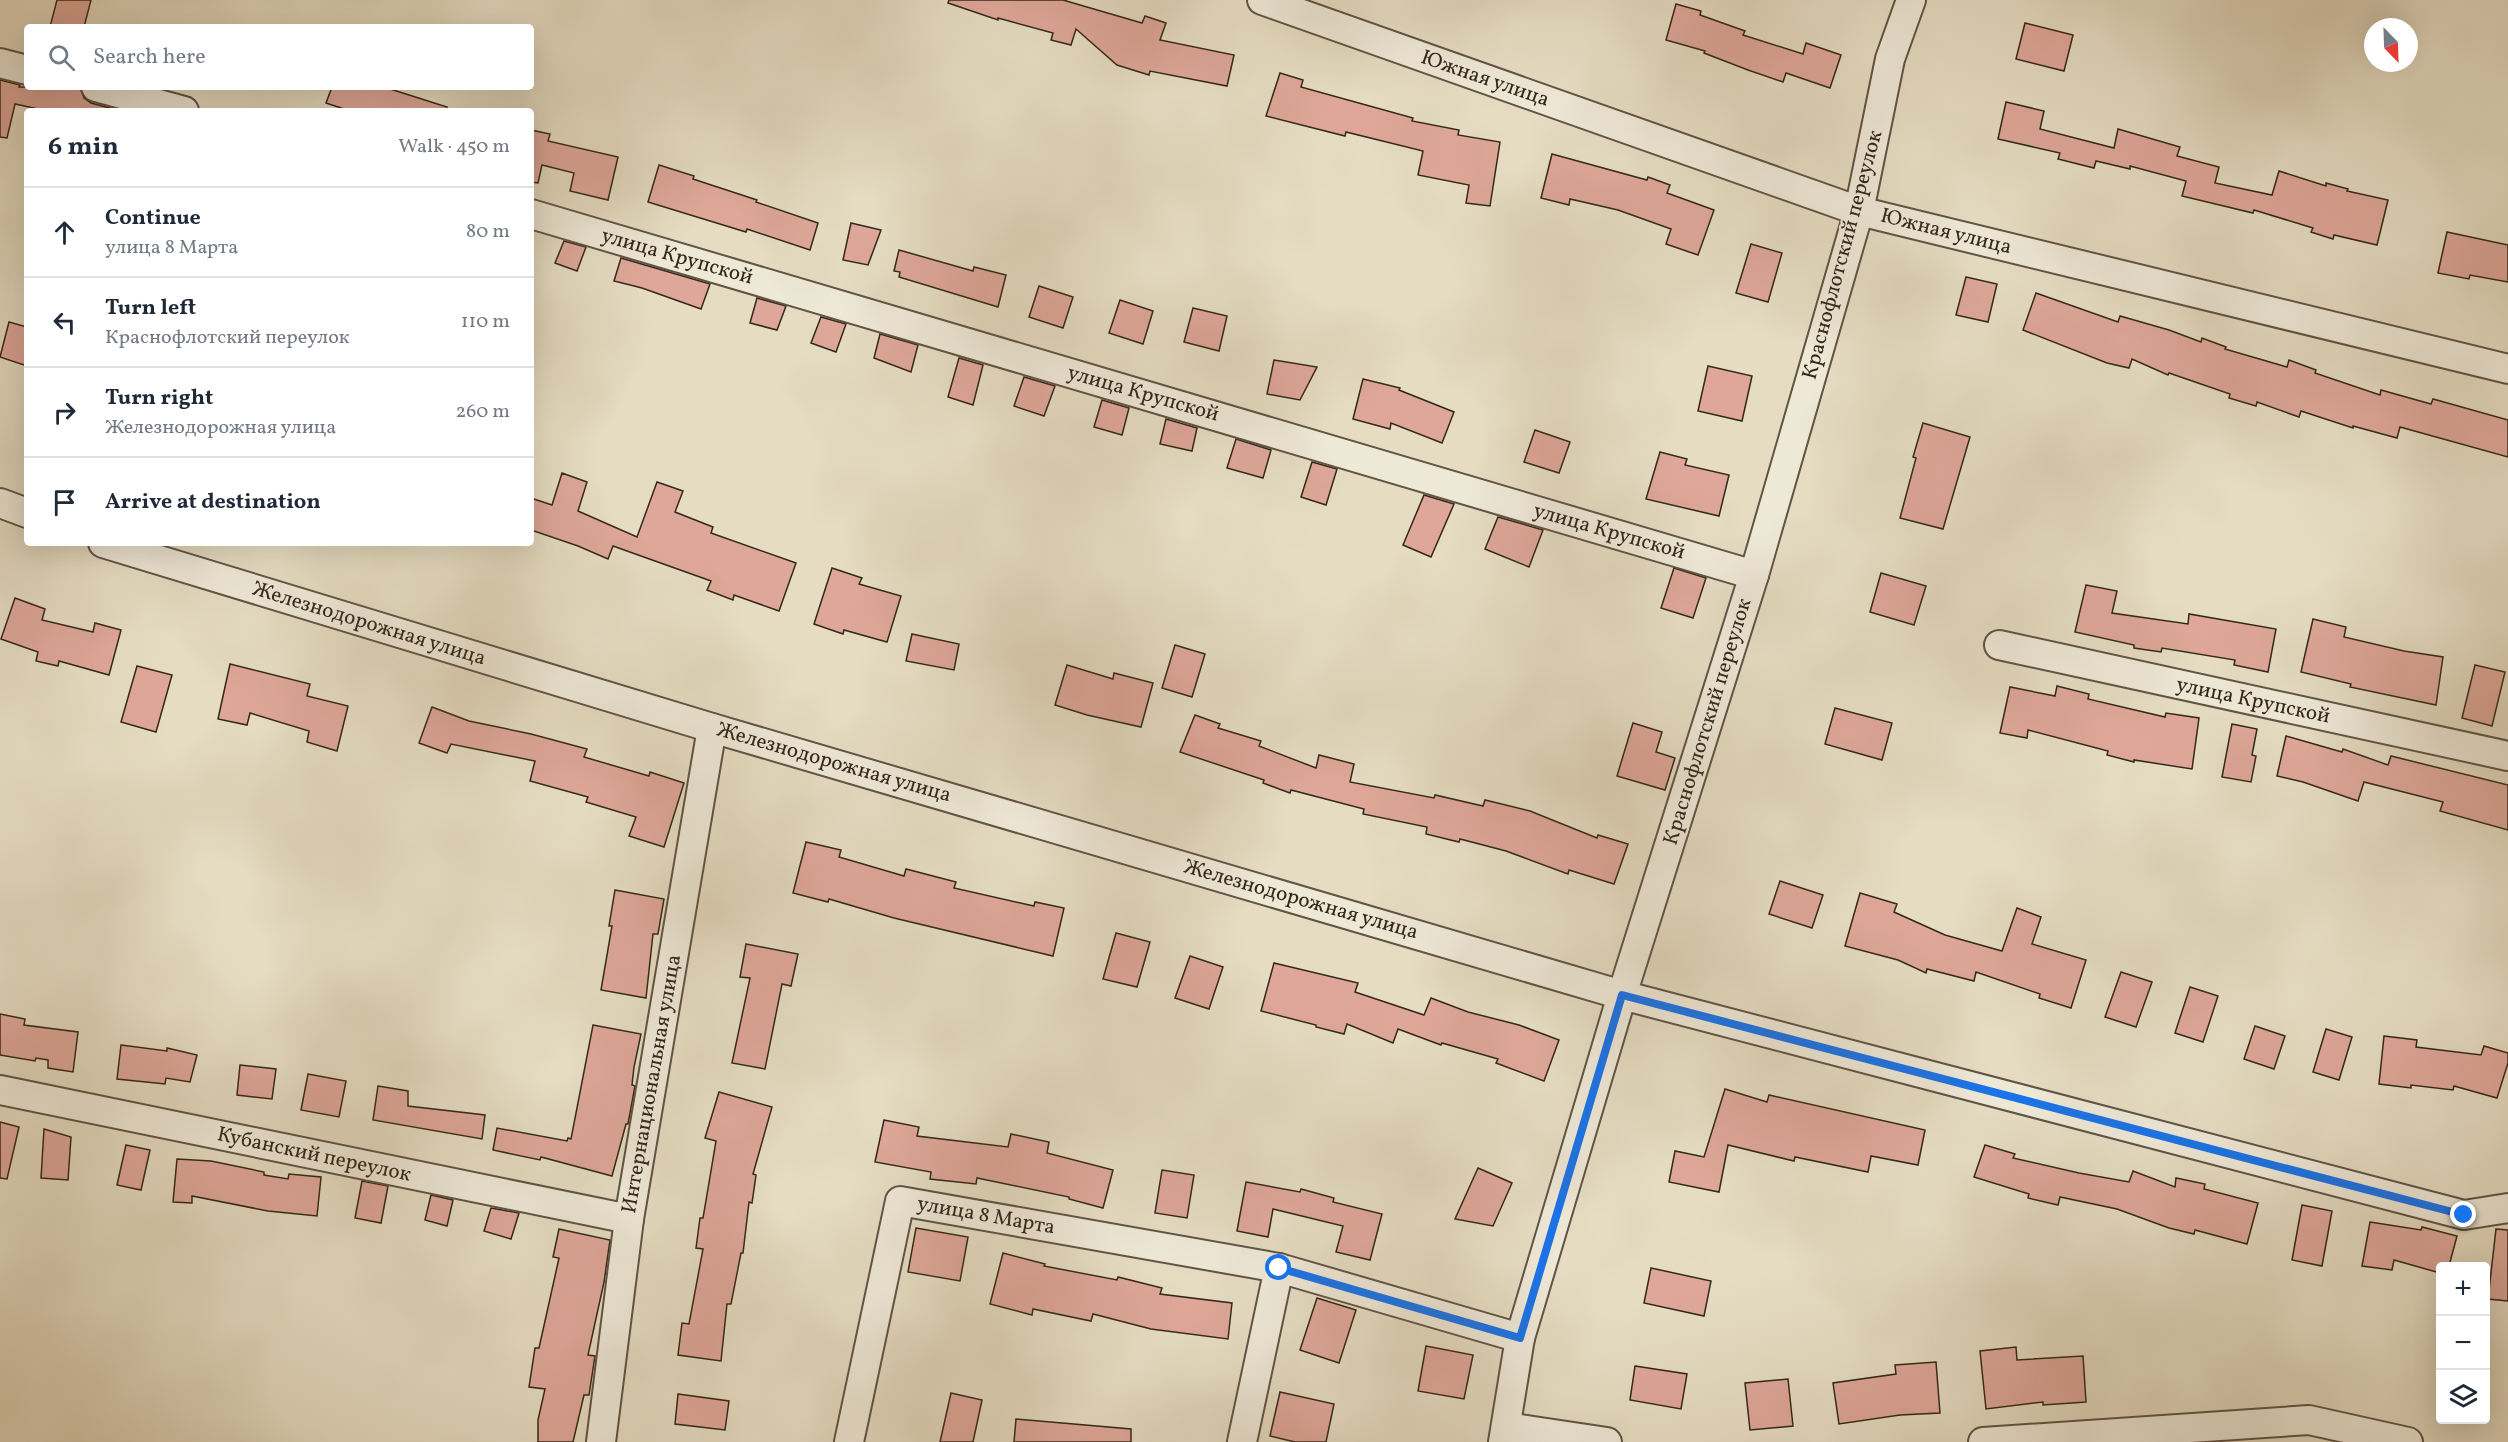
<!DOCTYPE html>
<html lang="en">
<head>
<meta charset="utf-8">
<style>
  :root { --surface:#fff; --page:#f2f2f3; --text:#1f2937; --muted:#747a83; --line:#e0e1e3 }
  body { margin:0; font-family:Vollkorn,serif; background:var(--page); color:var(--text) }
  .controls { position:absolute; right:18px; bottom:18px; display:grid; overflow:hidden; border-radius:6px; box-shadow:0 6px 24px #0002 }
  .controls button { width:54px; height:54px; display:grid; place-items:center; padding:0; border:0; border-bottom:2px solid var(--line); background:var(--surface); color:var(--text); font:30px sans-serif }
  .compass { position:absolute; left:2364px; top:18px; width:54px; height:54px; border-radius:50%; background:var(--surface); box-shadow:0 6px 24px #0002; rotate:157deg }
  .stop { position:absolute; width:18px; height:18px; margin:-14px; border:4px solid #1a73e8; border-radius:50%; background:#fff }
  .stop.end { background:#1a73e8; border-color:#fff; box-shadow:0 2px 6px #0008 }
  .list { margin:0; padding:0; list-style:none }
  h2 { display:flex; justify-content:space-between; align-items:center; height:78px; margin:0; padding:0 24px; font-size:26px }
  h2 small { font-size:20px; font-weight:400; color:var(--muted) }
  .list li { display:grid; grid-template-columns:39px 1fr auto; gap:18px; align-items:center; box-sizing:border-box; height:90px; padding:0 24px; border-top:2px solid var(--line) }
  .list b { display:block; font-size:22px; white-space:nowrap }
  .list p { margin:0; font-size:20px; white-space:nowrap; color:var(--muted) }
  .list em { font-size:20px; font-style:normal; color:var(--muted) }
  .icon { flex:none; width:33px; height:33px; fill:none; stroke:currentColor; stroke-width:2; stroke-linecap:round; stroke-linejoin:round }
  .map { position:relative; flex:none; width:2508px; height:1442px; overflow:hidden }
  .search { position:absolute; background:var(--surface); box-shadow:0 6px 24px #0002; left:24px; top:24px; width:510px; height:66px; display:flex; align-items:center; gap:15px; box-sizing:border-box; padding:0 21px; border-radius:6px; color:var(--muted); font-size:22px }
  .panel { position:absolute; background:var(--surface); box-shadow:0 6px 24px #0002; left:24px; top:108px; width:510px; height:438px; border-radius:6px }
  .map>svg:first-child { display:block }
  .building { fill:#dea799; stroke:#34271b; stroke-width:1.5 }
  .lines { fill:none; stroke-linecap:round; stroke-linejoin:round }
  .minor-casing { stroke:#605445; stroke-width:32 }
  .minor { stroke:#eee8d7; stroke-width:28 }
  .route { stroke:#1a73e8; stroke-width:8 }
  .labels { text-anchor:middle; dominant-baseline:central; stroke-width:4.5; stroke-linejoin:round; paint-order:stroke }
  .street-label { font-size:21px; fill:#34271b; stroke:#eee8d7 }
</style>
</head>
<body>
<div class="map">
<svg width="2508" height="1442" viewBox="0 0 2508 1442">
  <rect width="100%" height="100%" fill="#e5dcc2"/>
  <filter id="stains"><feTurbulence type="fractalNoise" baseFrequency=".00333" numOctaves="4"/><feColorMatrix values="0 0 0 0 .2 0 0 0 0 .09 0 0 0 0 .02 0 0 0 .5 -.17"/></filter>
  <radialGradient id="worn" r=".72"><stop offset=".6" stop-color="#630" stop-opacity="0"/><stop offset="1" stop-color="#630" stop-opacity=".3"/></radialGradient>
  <g class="building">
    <path d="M57,0H91L84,27H50Z"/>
    <path d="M949,0H1063L1142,23L1145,16L1166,23L1160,40L1234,55L1227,86L1150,71L1149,75L1117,65L1076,29L1071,45L1051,40L1053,33L998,18V20L954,5L948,3Z"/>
    <path d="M1676,4L1701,11L1700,15L1745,31L1743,35L1803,54L1806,43L1841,55L1830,88L1786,73L1783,82L1748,70L1704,53L1705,51L1666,40Z"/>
    <path d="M2025,23L2073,35L2064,71L2016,59Z"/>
    <path d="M1280,73L1303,80L1301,87L1413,118L1412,121L1459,130L1458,135L1500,142L1490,206L1466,203L1469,185L1418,175L1423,151L1346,132L1345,136L1266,116Z"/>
    <path d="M0,80L20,85L19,87H80L84,98L91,103L121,111H47L15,104L7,138L0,137Z"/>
    <path d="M332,87H384L447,107V111H350L326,103Z"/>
    <path d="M2006,102L2044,111L2040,129L2114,148L2118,129L2180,147L2177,156L2219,167L2215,183L2272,195L2279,171L2326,186V183L2348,189L2347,191L2388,200L2377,245L2334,235L2333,239L2311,232L2313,228L2254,210L2253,213L2182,196L2186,181L2130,166V169L2096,161L2094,168L2058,159L2060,153L1998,139Z"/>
    <path d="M531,130L550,134L548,141L618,157L608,200L570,191L574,173L542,165L538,183L531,182Z"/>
    <path d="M1552,154L1647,180L1648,177L1670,185L1667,193L1714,210L1698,255L1666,244L1671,229L1618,210L1570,199L1569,205L1541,198Z"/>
    <path d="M659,165L694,176L693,179L757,200L756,202L818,223L810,250L747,229L746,232L648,202Z"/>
    <path d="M851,223L881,230L868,265L843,260Z"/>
    <path d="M2447,232L2508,245V282L2470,275L2469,279L2438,273Z"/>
    <path d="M564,241L586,247L577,271L555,263Z"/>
    <path d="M1751,244L1782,253L1768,302L1736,293Z"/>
    <path d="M899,250L973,271L974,267L1006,275L998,307L899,277L900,272L894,271Z"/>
    <path d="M621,258L710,284L701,309L642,288L614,281Z"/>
    <path d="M1966,277L1997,284L1988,322L1956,315Z"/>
    <path d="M1039,286L1073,297L1063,328L1029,317Z"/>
    <path d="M2036,293L2118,322L2120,316L2169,330L2201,342L2202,338L2226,347L2225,349L2287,367L2289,360L2316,370L2315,373L2380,395L2381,390L2431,404L2433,399L2508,420V457L2400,427L2397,438L2353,426V428L2301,411L2299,417L2257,402L2256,406L2229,398L2230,394L2169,373L2168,375L2132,359L2129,368L2107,363L2023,330Z"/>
    <path d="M757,298L786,306L777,330L750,323Z"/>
    <path d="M1120,300L1153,311L1143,344L1109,333Z"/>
    <path d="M1193,308L1227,316L1219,351L1184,342Z"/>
    <path d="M821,317L846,324L836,352L811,343Z"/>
    <path d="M9,322L27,327V366L0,357Z"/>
    <path d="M880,334L918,345L911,372L874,358Z"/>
    <path d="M959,358L983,365L973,405L948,397Z"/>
    <path d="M1274,360L1317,367L1300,400L1267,394Z"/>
    <path d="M1708,366L1752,376L1742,421L1698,411Z"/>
    <path d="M1024,377L1055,386L1044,416L1014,406Z"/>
    <path d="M1363,379L1400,388L1399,390L1454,412L1442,443L1391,423L1390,429L1353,419Z"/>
    <path d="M1102,400L1129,408L1122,435L1094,427Z"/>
    <path d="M1166,419L1197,428L1192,451L1160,444Z"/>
    <path d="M1923,423L1970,437L1943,529L1900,518L1916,458L1913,457Z"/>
    <path d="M1535,430L1570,442L1559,473L1524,462Z"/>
    <path d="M1236,439L1271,450L1263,478L1227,468Z"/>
    <path d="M1660,452L1687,459L1685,465L1729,475L1719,516L1646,499Z"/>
    <path d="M1312,462L1337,469L1326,505L1301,497Z"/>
    <path d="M562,473L587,482L578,511L637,537L657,482L683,491L675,512L713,527L711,533L796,563L779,611L734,595L733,600L707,590L711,581L613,546L608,559L578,546L531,530V498L552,505Z"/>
    <path d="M1424,495L1454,504L1431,557L1403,545Z"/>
    <path d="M1498,517L1543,530L1529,567L1485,549Z"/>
    <path d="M832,568L862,578L859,584L901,596L887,642L844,630L843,634L814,624Z"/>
    <path d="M1674,568L1706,578L1693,618L1661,608Z"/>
    <path d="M1881,573L1926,586L1914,625L1870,612Z"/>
    <path d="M2086,585L2117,591L2112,613L2188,624L2189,614L2276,629L2268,672L2234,665L2235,660L2162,648L2161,652L2134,648V645L2075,632Z"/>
    <path d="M15,598L45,609L42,620L93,632L95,623L121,630L109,675L59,661L58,666L36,661L38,652L1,639Z"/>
    <path d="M2313,619L2346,627L2344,637L2404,651L2443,657L2436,705L2350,687L2351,684L2301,672Z"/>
    <path d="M912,634L959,644L954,670L906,661Z"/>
    <path d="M1175,645L1205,654L1192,697L1162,688Z"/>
    <path d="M230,664L310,684L307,696L348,706L337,751L307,742L309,731L250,713L247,725L218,719Z"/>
    <path d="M1067,665L1113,679L1114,673L1153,683L1141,727L1087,715L1055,705Z"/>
    <path d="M2475,665L2505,672L2492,726L2462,718Z"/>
    <path d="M137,666L172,675L156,732L121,722Z"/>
    <path d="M2057,686L2089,694L2088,699L2165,717L2166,713L2199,718L2192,769L2134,760V762L2107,755L2108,751L2028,730L2027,738L2000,733L2010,687L2055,696Z"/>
    <path d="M432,707L469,721L531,734L587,749L584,757L649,776L650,772L684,783L664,847L629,836L636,817L586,802L588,797L530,781L535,761L451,744L447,753L419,743Z"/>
    <path d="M1835,708L1892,723L1882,760L1825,744Z"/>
    <path d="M1195,715L1220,724L1218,728L1261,741L1259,746L1316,768L1319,755L1354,764L1350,782L1434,798L1435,795L1483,806L1485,800L1530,811L1597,838L1598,835L1628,844L1614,884L1569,870L1568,874L1506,851L1460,839L1459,842L1426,834L1427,827L1363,814L1364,809L1291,790L1290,793L1263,783L1264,780L1180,752Z"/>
    <path d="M1633,723L1662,732L1656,752L1675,758L1665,790L1617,776Z"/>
    <path d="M2232,724L2257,729L2252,755L2256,756L2251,782L2222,777Z"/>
    <path d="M2286,736L2342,752L2343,749L2388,765L2391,756L2508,785V830L2440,811L2443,802L2364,782L2358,801L2303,782L2277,776Z"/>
    <path d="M806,842L841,850L839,857L904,876L906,869L956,882L954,888L1034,906L1035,902L1064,908L1053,956L894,918L829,899L828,902L793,893Z"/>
    <path d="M1780,881L1823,895L1812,928L1769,914Z"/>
    <path d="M615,890L664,899L658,934H653L646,998L601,990L612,926H609Z"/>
    <path d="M1860,893L1897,904L1894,912L1945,935L2002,951L2017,908L2041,917L2032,944L2086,960L2071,1008L2039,998L2040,994L1976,972L1974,981L1927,969L1926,973L1898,960L1845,946Z"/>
    <path d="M1116,933L1150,942L1137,987L1103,979Z"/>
    <path d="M746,944L798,954L791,986L782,984L765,1069L732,1063L750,978L740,977Z"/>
    <path d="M1190,956L1223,967L1209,1009L1175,998Z"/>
    <path d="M1274,963L1358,983L1355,992L1424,1015L1431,998L1468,1012L1519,1025L1559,1040L1544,1081L1496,1063L1498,1059L1442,1043L1441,1045L1398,1029L1393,1043L1347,1024L1344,1034L1316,1027V1025L1261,1011Z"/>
    <path d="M2121,972L2152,982L2136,1027L2105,1017Z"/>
    <path d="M2190,987L2218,996L2203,1042L2175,1033Z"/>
    <path d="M0,1014L25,1019L24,1025L78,1032L73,1072L48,1068V1060L36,1058L35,1061L0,1055Z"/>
    <path d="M593,1025L641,1034L634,1067L632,1085L635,1086L628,1124H626L612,1176L541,1157L540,1160L493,1150L497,1128L567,1141L568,1138L571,1139Z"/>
    <path d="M2255,1026L2285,1036L2274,1069L2244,1059Z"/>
    <path d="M2326,1029L2352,1037L2339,1080L2313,1072Z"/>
    <path d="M2384,1036L2417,1040L2416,1047L2481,1055L2484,1046L2508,1053V1063L2497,1098L2454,1086L2453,1090L2411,1085V1088L2379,1084Z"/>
    <path d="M121,1045L167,1051V1048L197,1055L190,1082L166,1078L165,1084L117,1079Z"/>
    <path d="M240,1065L276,1069L272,1099L237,1095Z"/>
    <path d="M308,1074L346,1081L339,1117L301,1110Z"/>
    <path d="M378,1086L408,1091V1106L485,1115L482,1139L373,1120Z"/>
    <path d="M1725,1089L1767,1102L1769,1095L1925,1130L1918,1165L1871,1156L1868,1172L1795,1157L1794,1161L1728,1145L1719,1192L1669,1182L1675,1151L1704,1157Z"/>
    <path d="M719,1092L772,1107L753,1174L756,1175L752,1203L749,1202L743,1253H741L731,1304H727L721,1361L678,1355L682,1323L689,1324L703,1249L696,1248L700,1218H703L716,1141L705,1138Z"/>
    <path d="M884,1120L919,1127L917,1136L1008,1147L1011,1134L1049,1142L1047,1153L1113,1170L1103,1208L1069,1199V1197L977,1178L976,1184L930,1179L931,1172L875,1162Z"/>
    <path d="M0,1122L19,1127L7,1179L0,1178Z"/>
    <path d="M44,1129L71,1137L68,1180L41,1178Z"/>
    <path d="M126,1145L150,1150L141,1190L117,1185Z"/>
    <path d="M1985,1145L2015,1154L2013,1158L2079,1173L2129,1182L2133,1171L2175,1187L2176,1178L2205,1184L2204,1189L2258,1203L2247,1244L2195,1230L2194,1234L2169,1228L2117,1209L2060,1197L2058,1205L2028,1198L2029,1194L1974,1177Z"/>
    <path d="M177,1159L211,1161L264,1172V1175L288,1179L289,1174L321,1177L317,1216L268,1211L192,1196V1203L173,1202Z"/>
    <path d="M1478,1168L1512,1183L1493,1226L1455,1219Z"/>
    <path d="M1162,1170L1194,1175L1187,1218L1155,1213Z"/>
    <path d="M362,1181L388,1186L381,1223L355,1218Z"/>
    <path d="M1246,1182L1300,1192L1301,1189L1334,1198L1333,1202L1382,1214L1370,1260L1336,1252L1343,1226L1273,1209L1268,1237L1237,1231Z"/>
    <path d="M431,1195L453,1200L447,1226L425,1220Z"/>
    <path d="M2302,1205L2332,1211L2322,1266L2292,1260Z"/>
    <path d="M491,1208L519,1213L511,1239L484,1231Z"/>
    <path d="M2370,1222L2421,1230L2422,1227L2457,1236L2449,1266H2440V1273L2394,1260L2392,1270L2362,1266Z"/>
    <path d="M916,1228L968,1237L960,1281L908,1272Z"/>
    <path d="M559,1229L610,1240L604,1282L588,1355L595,1356L589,1395H584L573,1442H538V1420L545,1389L529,1387L535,1348H539L559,1258L553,1257Z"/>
    <path d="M2496,1229L2508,1230V1301L2488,1299Z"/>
    <path d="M1003,1253L1045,1264L1044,1266L1117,1280L1118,1277L1162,1288L1160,1294L1232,1303L1228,1339L1151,1329L1093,1314L1091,1321L1033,1309L1032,1315L990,1304Z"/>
    <path d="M1651,1268L1711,1281L1704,1316L1644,1303Z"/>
    <path d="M1317,1298L1356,1310L1339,1363L1300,1350Z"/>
    <path d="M1426,1346L1473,1355L1464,1399L1418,1391Z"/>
    <path d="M2016,1347L2017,1360L2083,1356L2086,1402L2043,1405V1402L1986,1409L1980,1351Z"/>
    <path d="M1936,1362L1940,1413L1900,1415L1839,1424L1833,1383L1896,1374L1895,1365Z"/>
    <path d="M1635,1366L1687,1374L1681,1409L1630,1400Z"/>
    <path d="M1788,1379L1793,1426L1750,1430L1745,1383Z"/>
    <path d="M1280,1392L1334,1404L1326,1442H1295L1270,1436Z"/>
    <path d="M951,1393L982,1400L973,1442H940Z"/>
    <path d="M678,1394L729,1401L725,1430L675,1424Z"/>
    <path d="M1016,1419L1131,1429V1442H1014Z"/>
  </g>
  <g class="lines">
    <defs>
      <g id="minor">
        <path d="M1262,0L1859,211L2508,369"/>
        <path d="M0,63L27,70"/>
        <path d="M96,87L184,111"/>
        <path d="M531,214L1754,575"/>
        <path d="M0,503L27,513"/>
        <path d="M103,543L712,728L1622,995L2464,1215L2508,1208"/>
        <path d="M1999,645L2508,756"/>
        <path d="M0,1090L629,1219"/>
        <path d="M1506,1427L1607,1442"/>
        <path d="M601,1442L629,1219L712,728"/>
        <path d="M849,1442L900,1201L1279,1268L1520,1338"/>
        <path d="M1242,1442L1279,1268"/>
        <path d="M1503,1442L1520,1338L1622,995L1754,575L1859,211L1890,59L1911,0"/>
        <path d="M1983,1442L2309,1420L2408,1442"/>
      </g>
    </defs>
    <use href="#minor" class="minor-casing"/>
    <use href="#minor" class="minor"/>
  </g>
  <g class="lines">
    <path class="route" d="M1279,1268L1520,1338L1622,995L2464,1215"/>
  </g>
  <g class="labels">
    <g class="street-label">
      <text transform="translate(1485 79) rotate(19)">Южная улица</text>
      <text transform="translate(1946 232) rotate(14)">Южная улица</text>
      <text transform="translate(1843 255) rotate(-75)">Краснофлотский переулок</text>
      <text transform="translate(677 257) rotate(16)">улица Крупской</text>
      <text transform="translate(1143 394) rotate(16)">улица Крупской</text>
      <text transform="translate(1609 532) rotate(16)">улица Крупской</text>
      <text transform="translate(369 624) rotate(17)">Железнодорожная улица</text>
      <text transform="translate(2253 701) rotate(12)">улица Крупской</text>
      <text transform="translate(1708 722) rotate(-73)">Краснофлотский переулок</text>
      <text transform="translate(834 763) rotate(16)">Железнодорожная улица</text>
      <text transform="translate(1301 900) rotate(16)">Железнодорожная улица</text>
      <text transform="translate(652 1084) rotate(-80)">Интернациональная улица</text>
      <text transform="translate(314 1155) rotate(12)">Кубанский переулок</text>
      <text transform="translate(986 1216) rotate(10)">улица 8 Марта</text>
    </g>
  </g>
  <rect width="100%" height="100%" filter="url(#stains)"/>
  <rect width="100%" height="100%" fill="url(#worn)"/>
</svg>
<div class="controls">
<button>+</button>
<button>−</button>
<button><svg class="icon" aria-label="layers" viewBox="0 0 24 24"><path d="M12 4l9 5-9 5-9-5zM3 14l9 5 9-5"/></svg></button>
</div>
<svg class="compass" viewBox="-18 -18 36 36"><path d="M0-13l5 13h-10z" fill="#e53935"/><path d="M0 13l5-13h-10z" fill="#747a83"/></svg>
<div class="stop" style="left:1279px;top:1268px"></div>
<div class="stop end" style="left:2464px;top:1215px"></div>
<div class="search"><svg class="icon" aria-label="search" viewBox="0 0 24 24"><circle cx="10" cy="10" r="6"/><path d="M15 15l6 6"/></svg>Search here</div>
<section class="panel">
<h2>6 min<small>Walk · 450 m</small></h2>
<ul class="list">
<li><svg class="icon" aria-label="ahead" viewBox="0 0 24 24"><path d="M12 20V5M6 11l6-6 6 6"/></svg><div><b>Continue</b><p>улица 8 Марта</p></div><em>80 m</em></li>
<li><svg class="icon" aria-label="left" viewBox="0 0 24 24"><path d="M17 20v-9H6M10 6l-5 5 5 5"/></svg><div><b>Turn left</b><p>Краснофлотский переулок</p></div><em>110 m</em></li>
<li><svg class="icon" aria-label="right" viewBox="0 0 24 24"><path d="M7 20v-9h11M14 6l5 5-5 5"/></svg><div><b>Turn right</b><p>Железнодорожная улица</p></div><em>260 m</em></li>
<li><svg class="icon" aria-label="arrive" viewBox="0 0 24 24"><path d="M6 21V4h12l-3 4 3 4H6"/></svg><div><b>Arrive at destination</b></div></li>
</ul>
</section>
</div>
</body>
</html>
